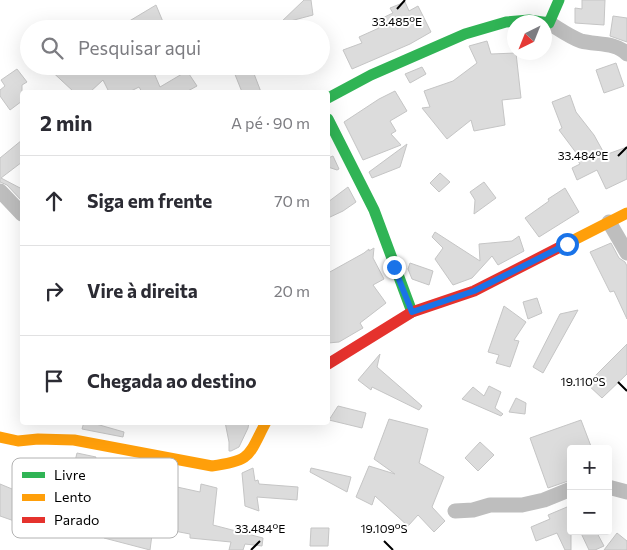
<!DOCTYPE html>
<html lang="pt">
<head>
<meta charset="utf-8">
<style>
  :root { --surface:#fff; --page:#f2f2f3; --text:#2b2b33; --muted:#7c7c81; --line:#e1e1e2 }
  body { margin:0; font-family:Commissioner,sans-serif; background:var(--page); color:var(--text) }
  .controls { position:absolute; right:15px; bottom:15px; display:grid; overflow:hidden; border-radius:5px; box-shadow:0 5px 20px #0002 }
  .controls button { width:45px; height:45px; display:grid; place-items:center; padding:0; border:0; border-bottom:1px solid var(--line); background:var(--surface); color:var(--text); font:25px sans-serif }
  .compass { position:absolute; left:507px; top:15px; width:45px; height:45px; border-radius:50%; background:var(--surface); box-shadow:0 5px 20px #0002; rotate:223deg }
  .stop { position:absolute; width:15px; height:15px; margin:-11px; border:4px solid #1a73e8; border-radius:50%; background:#fff }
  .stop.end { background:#1a73e8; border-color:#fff; box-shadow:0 1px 5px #0008 }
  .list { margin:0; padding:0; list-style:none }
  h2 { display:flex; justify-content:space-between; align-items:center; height:65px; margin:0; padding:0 20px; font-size:21px }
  h2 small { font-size:16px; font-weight:400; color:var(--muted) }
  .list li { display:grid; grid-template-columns:32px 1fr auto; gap:15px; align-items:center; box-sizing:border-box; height:90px; padding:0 20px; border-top:1px solid var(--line) }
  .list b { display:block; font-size:19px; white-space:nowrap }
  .list em { font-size:16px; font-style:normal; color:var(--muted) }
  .icon { flex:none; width:28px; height:28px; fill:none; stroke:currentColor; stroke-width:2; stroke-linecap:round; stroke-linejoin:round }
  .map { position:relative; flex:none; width:627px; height:550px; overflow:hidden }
  .search { position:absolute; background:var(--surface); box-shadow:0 5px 20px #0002; left:20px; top:20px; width:310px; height:55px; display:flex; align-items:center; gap:12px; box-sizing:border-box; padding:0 18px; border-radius:28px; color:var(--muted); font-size:19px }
  .panel { position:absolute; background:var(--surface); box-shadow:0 5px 20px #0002; left:20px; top:90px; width:310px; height:335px; border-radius:5px }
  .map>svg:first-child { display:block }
  .building { fill:#dcdcdc; stroke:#c5c5c5 }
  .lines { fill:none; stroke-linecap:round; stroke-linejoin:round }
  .street { stroke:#bebebe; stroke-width:15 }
  .fast { stroke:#30b455; stroke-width:11 }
  .slow { stroke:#ff9f0a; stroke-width:11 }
  .jam { stroke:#e5322d; stroke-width:11 }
  .route { stroke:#1a73e8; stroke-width:6 }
  .ticks { fill:none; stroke:#000; stroke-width:2 }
  .key { fill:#fff; stroke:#b2b2b2; stroke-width:1 }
  .key-label { font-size:14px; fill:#000 }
  .ticks-label { font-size:12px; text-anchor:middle; fill:#000; stroke:#fff; stroke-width:4; stroke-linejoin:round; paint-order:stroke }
</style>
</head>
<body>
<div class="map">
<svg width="627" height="550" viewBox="0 0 627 550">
  <rect width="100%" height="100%" fill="#fff"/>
  <g class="building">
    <path d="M304,0H311L313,15L279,24Z"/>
    <path d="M582,0H605L604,25L575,23V8L582,9Z"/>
    <path d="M405,2L409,11L418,6L431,32L410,44L352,69L343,50L362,43L359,37L379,28L376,21L393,13L390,8Z"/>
    <path d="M156,5L166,29H116Z"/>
    <path d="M613,16L627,18V42L610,36Z"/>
    <path d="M487,41L491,54L516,53L521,98L502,100L505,125L474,131L471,120L447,139L422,108L430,107L424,91L453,81L477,63L469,46Z"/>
    <path d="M616,63L624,86L604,93L596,70Z"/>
    <path d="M46,66H151L160,87L187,71L197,86L186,92H142L139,87L129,92H109L103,80L90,92H74Z"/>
    <path d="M248,66H251L261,92H242L234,72Z"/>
    <path d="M422,67L426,74L410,83L405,74Z"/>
    <path d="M17,69L27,82L22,85V101L10,110L0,96V90L5,86L1,80Z"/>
    <path d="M395,91L407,111L390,121L396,131L391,134L401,145L363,160L344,122L379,99Z"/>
    <path d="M570,95L576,112L594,135L605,155L627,147V179L606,189L597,170L577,180L572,168L580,164L575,156L577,154L559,130L562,128L552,102Z"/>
    <path d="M22,140V162L1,178L22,189V201L7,185L0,182V158Z"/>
    <path d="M407,144L400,167L372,178L369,172Z"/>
    <path d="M333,156L339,169L337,170L328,167V158Z"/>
    <path d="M440,173L450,182L439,192L430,183Z"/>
    <path d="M484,182L496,198L474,214L475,200L470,192Z"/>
    <path d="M348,187L356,202L343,211L328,218V202Z"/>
    <path d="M565,188L579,212L539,237L525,218L549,201L548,199Z"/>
    <path d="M435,232L480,261L479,244L512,241L519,236L524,251L498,265L492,256L472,278L453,285L435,259L443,248L432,237Z"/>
    <path d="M611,243L619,258L625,262L627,266V319L614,291L610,292L590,252Z"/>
    <path d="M374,248L373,258L384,279L373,285L386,303L360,323L363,328L339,342L328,343V273L364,253L369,249V251Z"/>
    <path d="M410,263L433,271L429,285L412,279L408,269Z"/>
    <path d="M537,298L542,313L528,319L523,302Z"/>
    <path d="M504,306L526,322L514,340L519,341L510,367L496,363L499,355L488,352Z"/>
    <path d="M578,310L543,373L533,367L560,314Z"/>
    <path d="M627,344V374L602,398L587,384L596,378L595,376Z"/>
    <path d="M380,354L377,367L422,406L419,410L372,387L371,390L358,380Z"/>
    <path d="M489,386L501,392L495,408L503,414L501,416L462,399L473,387L484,396Z"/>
    <path d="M516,398L526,403L525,414L509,412Z"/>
    <path d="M338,406L366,413L362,428L329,420Z"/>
    <path d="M389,419L428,429L419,463L444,477L432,507L445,521L434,532L418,515L408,526L375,496L372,505L356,497L369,466L395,474L374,459Z"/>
    <path d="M581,420L592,449H571V480L548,488L530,438Z"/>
    <path d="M84,422H89L124,432L123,437L82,429Z"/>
    <path d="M225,422H249L248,428L239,447L231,451H229V442Z"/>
    <path d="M480,442L494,455L478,471L465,458Z"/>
    <path d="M77,453L96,457L92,470L126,479V480L176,490L177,487L200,492L201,484L217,488L213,525L263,538L262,546L245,544L243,550H229L231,542L190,538V534L153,527L150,550L104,538L105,534L77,526L76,528L45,517L42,525L22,518L20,523L0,516V484L29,496L34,480L68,490Z"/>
    <path d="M253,468L255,481L258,480L259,484L298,487L297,500L257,497L259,511L245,506L242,473Z"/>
    <path d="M311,468L351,477L347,492L310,472Z"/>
    <path d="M567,507L571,515V550H565L557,533L536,541L531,527L550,519L548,515Z"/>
    <path d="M311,528H329L328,546H310Z"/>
    <path d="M580,531H596L604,546L595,550H589Z"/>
    <path d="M617,533L627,541V550H604Z"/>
  </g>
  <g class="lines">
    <g class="street">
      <path d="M549,23C559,29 570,37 581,41C596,45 616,42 627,54"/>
      <path d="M0,191L22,214"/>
      <path d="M609,222L627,253"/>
      <path d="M608,487L627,492"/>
      <path d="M455,511L473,510L490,505H522L544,500L571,489"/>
    </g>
    <g class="fast">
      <path d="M328,98L371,75L465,34L506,22L529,20L549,23L559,0"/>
      <path d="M328,119L374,210L412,312"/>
    </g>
    <g class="slow">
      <path d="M564,245L627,213"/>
      <path d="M0,437L18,441L38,439L74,440L212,466C252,461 248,456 266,422"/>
    </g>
    <path class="jam" d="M328,364L412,312L474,291L564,245"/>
  </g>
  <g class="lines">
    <path class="route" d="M394,267L412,312L474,291L567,244"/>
  </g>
  <path class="ticks" d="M397,9L405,0M618,156L627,147M618,382L627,391M384,541L393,550M251,550L260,541"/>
  <rect x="12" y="458" width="166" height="80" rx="8" class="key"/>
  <rect x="22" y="472" width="23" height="6" fill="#30b455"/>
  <rect x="22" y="494" width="23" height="7" fill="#ff9f0a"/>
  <rect x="22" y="517" width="23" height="6" fill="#e5322d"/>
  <g class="key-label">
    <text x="54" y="480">Livre</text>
    <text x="54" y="502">Lento</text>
    <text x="54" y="525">Parado</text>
  </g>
  <g class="ticks-label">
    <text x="397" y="26">33.485°E</text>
    <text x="583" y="160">33.484°E</text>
    <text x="583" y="386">19.110°S</text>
    <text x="260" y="533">33.484°E</text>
    <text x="384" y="533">19.109°S</text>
  </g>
</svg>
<div class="controls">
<button>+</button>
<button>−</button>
</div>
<svg class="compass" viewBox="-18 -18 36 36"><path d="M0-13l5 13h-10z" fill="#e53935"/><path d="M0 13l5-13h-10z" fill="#7c7c81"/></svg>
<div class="stop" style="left:567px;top:244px"></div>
<div class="stop end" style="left:394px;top:267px"></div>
<div class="search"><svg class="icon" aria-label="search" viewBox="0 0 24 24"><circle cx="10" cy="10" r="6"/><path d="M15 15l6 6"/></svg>Pesquisar aqui</div>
<section class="panel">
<h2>2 min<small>A pé · 90 m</small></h2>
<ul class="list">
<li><svg class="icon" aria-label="ahead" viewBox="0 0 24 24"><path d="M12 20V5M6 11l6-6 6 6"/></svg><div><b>Siga em frente</b></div><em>70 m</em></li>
<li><svg class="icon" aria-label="right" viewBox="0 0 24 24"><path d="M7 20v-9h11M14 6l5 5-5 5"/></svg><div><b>Vire à direita</b></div><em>20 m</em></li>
<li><svg class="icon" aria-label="arrive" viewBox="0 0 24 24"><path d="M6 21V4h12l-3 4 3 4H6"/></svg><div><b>Chegada ao destino</b></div></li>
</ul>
</section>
</div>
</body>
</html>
